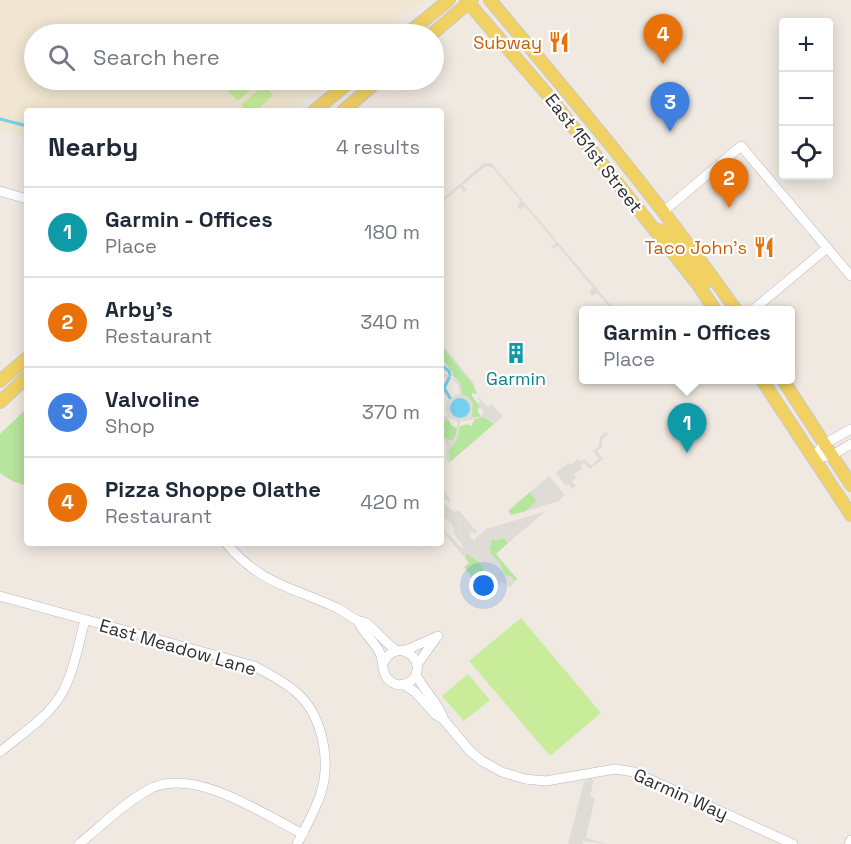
<!DOCTYPE html>
<html lang="en">
<head>
<meta charset="utf-8">
<style>
  :root { --surface:#fff; --page:#f2f2f3; --text:#1f2937; --muted:#747a83; --line:#e0e1e3; --accent:#4264fb }
  body { margin:0; font-family:"Space Grotesk",sans-serif; background:var(--page); color:var(--text) }
  .controls { position:absolute; right:18px; top:18px; display:grid; overflow:hidden; border-radius:6px; box-shadow:0 3px 15px #0003 }
  .controls button { width:54px; height:54px; display:grid; place-items:center; padding:0; border:0; border-bottom:2px solid var(--line); background:var(--surface); color:var(--text); font:30px sans-serif }
  .you { position:absolute; left:484px; top:586px; width:21px; height:21px; margin:-15px; border:4px solid #fff; border-radius:50%; background:#1a73e8; box-shadow:0 0 0 9px #1a73e833 }
  .badge { display:grid; place-items:center; width:39px; height:39px; border-radius:50%; background:var(--accent); color:#fff; font-size:20px; font-weight:700 }
  .pin { position:absolute; translate:-50% -50px; filter:drop-shadow(0 2px 3px #0008) }
  .pin::after { content:''; position:absolute; top:32px; width:21px; height:18px; background:inherit; clip-path:polygon(0 0,100% 0,50% 100%) }
  .popup { position:absolute; left:579px; top:306px; width:216px; height:78px; box-sizing:border-box; display:grid; place-content:center; border-radius:6px; background:var(--surface); filter:drop-shadow(0 2px 4px #0005); font-size:20px; white-space:nowrap; color:var(--muted) }
  .popup b { font-size:22px; color:var(--text) }
  .popup::after { content:''; position:absolute; left:50%; top:100%; margin-left:-12px; border:12px solid transparent; border-top-color:var(--surface) }
  .list { margin:0; padding:0; list-style:none }
  h2 { display:flex; justify-content:space-between; align-items:center; height:78px; margin:0; padding:0 24px; font-size:26px }
  h2 small { font-size:20px; font-weight:400; color:var(--muted) }
  .list li { display:grid; grid-template-columns:39px 1fr auto; gap:18px; align-items:center; box-sizing:border-box; height:90px; padding:0 24px; border-top:2px solid var(--line) }
  .list b { display:block; font-size:22px; white-space:nowrap }
  .list p { margin:0; font-size:20px; white-space:nowrap; color:var(--muted) }
  .list em { font-size:20px; font-style:normal; color:var(--muted) }
  .icon { flex:none; width:33px; height:33px; fill:none; stroke:currentColor; stroke-width:2; stroke-linecap:round; stroke-linejoin:round }
  .map { position:relative; flex:none; width:851px; height:844px; overflow:hidden }
  .search { position:absolute; background:var(--surface); box-shadow:0 3px 15px #0003; left:24px; top:24px; width:420px; height:66px; display:flex; align-items:center; gap:15px; box-sizing:border-box; padding:0 21px; border-radius:33px; color:var(--muted); font-size:22px }
  .panel { position:absolute; background:var(--surface); box-shadow:0 3px 15px #0003; left:24px; top:108px; width:420px; height:438px; border-radius:6px }
  .map>svg:first-child { display:block }
  .education { fill:#f0e6d1 }
  .green { fill:#b6e59e }
  .pitch { fill:#c9ec9a }
  .plaza { fill:#dfdcd8 }
  .water { fill:#75cff0 }
  .lines { fill:none; stroke-linecap:round; stroke-linejoin:round }
  .stream { stroke:#75cff0; stroke-width:3 }
  .minor-casing { stroke:#b4b7c1; stroke-width:10 }
  .major-casing { stroke:#c9c9c9; stroke-width:14 }
  .minor { stroke:#fff; stroke-width:9 }
  .major { stroke:#f2d163; stroke-width:12 }
  .labels { text-anchor:middle; dominant-baseline:central; stroke-width:4.5; stroke-linejoin:round; paint-order:stroke }
  .food-label { font-size:18px; fill:#c56008; stroke:#fff; text-anchor:end }
  .street-label { font-size:18px; fill:#2e2e2e; stroke:#fff }
  .culture-label { font-size:18px; fill:#0d838f; stroke:#fff }
</style>
</head>
<body>
<div class="map">
<svg width="851" height="844" viewBox="0 0 851 844">
  <rect width="100%" height="100%" fill="#efe9e1"/>
  <path class="education" d="M0,0H424L383,34H34V80H329L292,111H27V138L0,129Z"/>
  <g class="green">
    <path d="M443,348L472,383L477,394L472,393V396L480,407L477,410L481,417H472L469,398L461,395L457,379L453,376L452,372L441,357Z"/>
    <path d="M27,408V486L12,481L0,473V434Z"/>
    <path d="M484,417L494,424L450,462L448,451L455,442L460,426L467,424L471,426L475,419Z"/>
    <path d="M448,419L452,426L457,428L456,435L452,441L448,440L442,434L445,431L441,426V420Z"/>
    <path d="M530,492L537,501L526,511L511,515L508,511Z"/>
    <path d="M504,538L508,543L496,554L517,579L515,581L510,576H505L499,563L489,552V548L492,544L490,542L493,539Z"/>
    <path d="M467,553C475,558 485,565 485,575L476,583L464,567L469,563L465,558Z"/>
  </g>
  <g class="pitch">
    <path d="M240,80L260,81L238,101L228,91Z"/>
    <path d="M264,85L273,95L256,111H247L241,105Z"/>
    <path d="M521,618L601,713L550,756L469,661Z"/>
    <path d="M468,674L490,700L464,721L442,696Z"/>
  </g>
  <g class="plaza">
    <path d="M484,163H491L615,310H612L597,293L592,296L589,292L593,288L558,246L553,249L551,247L556,243L525,206L520,210L517,206L521,201L493,168L487,166L483,168L463,185L467,190L464,192L460,187L441,203V200Z"/>
    <path d="M443,345L473,382L478,396L488,407L492,404L503,417L494,424L485,417L460,422L458,438L448,451L450,462L448,463L446,457L447,444L444,440L441,442V435L442,434L448,440H453L457,432V422L450,418L441,420V417L448,416L446,411L447,402L450,398L459,394L460,388L453,379L441,376V372L459,381L462,388V394L469,398L473,403L472,417L479,418L484,413L478,404L480,401L472,383L443,348L441,349Z"/>
    <path d="M606,432L608,434L602,439V447L597,451L603,459L590,469L584,463L580,466L582,468L574,475L576,478L572,482L576,486L572,489L569,484L566,486L556,473L568,463L570,465L578,459L581,462L585,459L591,466L599,459L593,451L599,446L600,437Z"/>
    <path d="M549,476L565,495L559,501L526,511L537,501L530,492Z"/>
    <path d="M442,489L451,500L449,502L446,499L443,502L454,512L459,510L477,532L475,534L472,531L469,535L475,542V539L486,529L546,511L508,543L504,538L496,541L493,539L490,542L492,544L489,547L491,551L489,553L500,563L504,575L510,576L515,581L510,588L506,583L504,584L502,582L489,593L487,591L482,594L476,583L485,576L483,573L485,571L476,558H471L467,553L465,558L441,530V527L462,548L463,547L454,534V529L451,523L441,515Z"/>
    <path d="M592,778V780H594L590,796L595,798L586,838L607,844L582,841V843L584,844H568L584,782Z"/>
  </g>
  <circle class="water" cx="460" cy="408" r="10"/>
  <g class="lines">
    <g class="stream">
      <path d="M0,119L27,126"/>
      <path d="M441,365L449,371L450,375"/>
      <path d="M449,378L444,388L450,398"/>
    </g>
    <defs>
      <g id="minor">
        <path d="M0,191L27,199"/>
        <path d="M664,211L741,146L851,276"/>
        <path d="M753,310L827,248"/>
        <path d="M813,458L824,444L851,429"/>
        <path d="M813,458L831,456L851,444"/>
        <path d="M226,543C260,584 292,587 337,608C344,611 350,617 357,620C364,624 359,619 366,623C377,631 385,643 397,651"/>
        <path d="M0,596L254,666C269,674 284,681 297,693C323,716 331,761 321,793C315,811 306,827 297,844"/>
        <path d="M358,621C362,632 373,640 379,651C384,660 381,670 387,678C390,682 394,684 399,685C404,685 409,683 412,680C430,662 398,635 384,662"/>
        <path d="M404,651L438,636"/>
        <path d="M417,665L436,638"/>
        <path d="M416,674C423,691 439,702 444,720"/>
        <path d="M403,684L415,692L435,714L444,720L470,751L482,761L502,772L525,779L546,781L615,769L634,772L793,844"/>
        <path d="M0,752C20,735 47,718 61,695C74,673 78,645 85,620"/>
        <path d="M79,844C101,826 123,804 148,790C192,765 263,814 303,834"/>
        <path d="M849,844L851,840"/>
      </g>
      <g id="major">
        <path d="M466,0L547,94L699,286L715,310"/>
        <path d="M490,0C575,101 660,202 736,310"/>
        <path d="M407,34L449,0"/>
        <path d="M432,34L472,0"/>
        <path d="M314,111L352,80"/>
        <path d="M343,111L379,80"/>
        <path d="M655,230L668,231L706,282"/>
        <path d="M762,380L851,515"/>
        <path d="M783,380L851,485"/>
        <path d="M0,381L27,358"/>
        <path d="M0,402L27,377"/>
      </g>
    </defs>
    <use href="#minor" class="minor-casing"/>
    <use href="#major" class="major-casing"/>
    <use href="#minor" class="minor"/>
    <use href="#major" class="major"/>
  </g>
  <defs>
    <symbol id="restaurant-bare" viewBox="-9 -9 18 18"><path d="M-5-6h1v4h1v-4h1v4h1v-4h1v5L-1.5 .5V6h-2V.5L-5-1ZM5-6V6H3V1.5H1.5Q1.5-4 5-6Z" fill="#e8710a" stroke="#fff" stroke-width="2.5" paint-order="stroke"/></symbol>
    <symbol id="building-bare" viewBox="-9 -9 18 18"><path d="M-4-6H4V6H1V3H-1V6H-4ZM-2.5-4.3h1.7v1.8h-1.7ZM.8-4.3h1.7v1.8H.8ZM-2.5-1h1.7V.8h-1.7ZM.8-1h1.7V.8H.8Z" fill="#0f9aa8" stroke="#fff" stroke-width="2.5" paint-order="stroke"/></symbol>
  </defs>
  <g fill-rule="evenodd">
    <use href="#restaurant-bare" x="544" y="27" width="30" height="30"/>
    <use href="#restaurant-bare" x="749" y="232" width="30" height="30"/>
    <use href="#building-bare" x="501" y="338" width="30" height="30"/>
  </g>
  <g class="labels">
    <g class="food-label">
      <text x="542" y="42">Subway</text>
      <text x="747" y="247">Taco John's</text>
    </g>
    <g class="street-label">
      <text transform="translate(594 153) rotate(52)">East 151st Street</text>
      <text transform="translate(178 647) rotate(16)">East Meadow Lane</text>
      <text transform="translate(681 794) rotate(24)">Garmin Way</text>
    </g>
    <g class="culture-label">
      <text x="516" y="378">Garmin</text>
    </g>
  </g>
</svg>
<div class="controls">
<button>+</button>
<button>−</button>
<button><svg class="icon" aria-label="locate" viewBox="0 0 24 24"><circle cx="12" cy="12" r="6"/><path d="M12 2v4M12 18v4M2 12h4M18 12h4"/></svg></button>
</div>
<div class="you"></div>
<div class="pin badge" style="left:687px;top:453px;background:#0f9aa8">1</div>
<div class="popup"><b>Garmin - Offices</b>Place</div>
<div class="pin badge" style="left:729px;top:208px;background:#e8710a">2</div>
<div class="pin badge" style="left:670px;top:132px;background:#3f7fe0">3</div>
<div class="pin badge" style="left:663px;top:64px;background:#e8710a">4</div>
<div class="search"><svg class="icon" aria-label="search" viewBox="0 0 24 24"><circle cx="10" cy="10" r="6"/><path d="M15 15l6 6"/></svg>Search here</div>
<section class="panel">
<h2>Nearby<small>4 results</small></h2>
<ul class="list">
<li><span class="badge" style="background:#0f9aa8">1</span><div><b>Garmin - Offices</b><p>Place</p></div><em>180 m</em></li>
<li><span class="badge" style="background:#e8710a">2</span><div><b>Arby's</b><p>Restaurant</p></div><em>340 m</em></li>
<li><span class="badge" style="background:#3f7fe0">3</span><div><b>Valvoline</b><p>Shop</p></div><em>370 m</em></li>
<li><span class="badge" style="background:#e8710a">4</span><div><b>Pizza Shoppe Olathe</b><p>Restaurant</p></div><em>420 m</em></li>
</ul>
</section>
</div>
</body>
</html>
